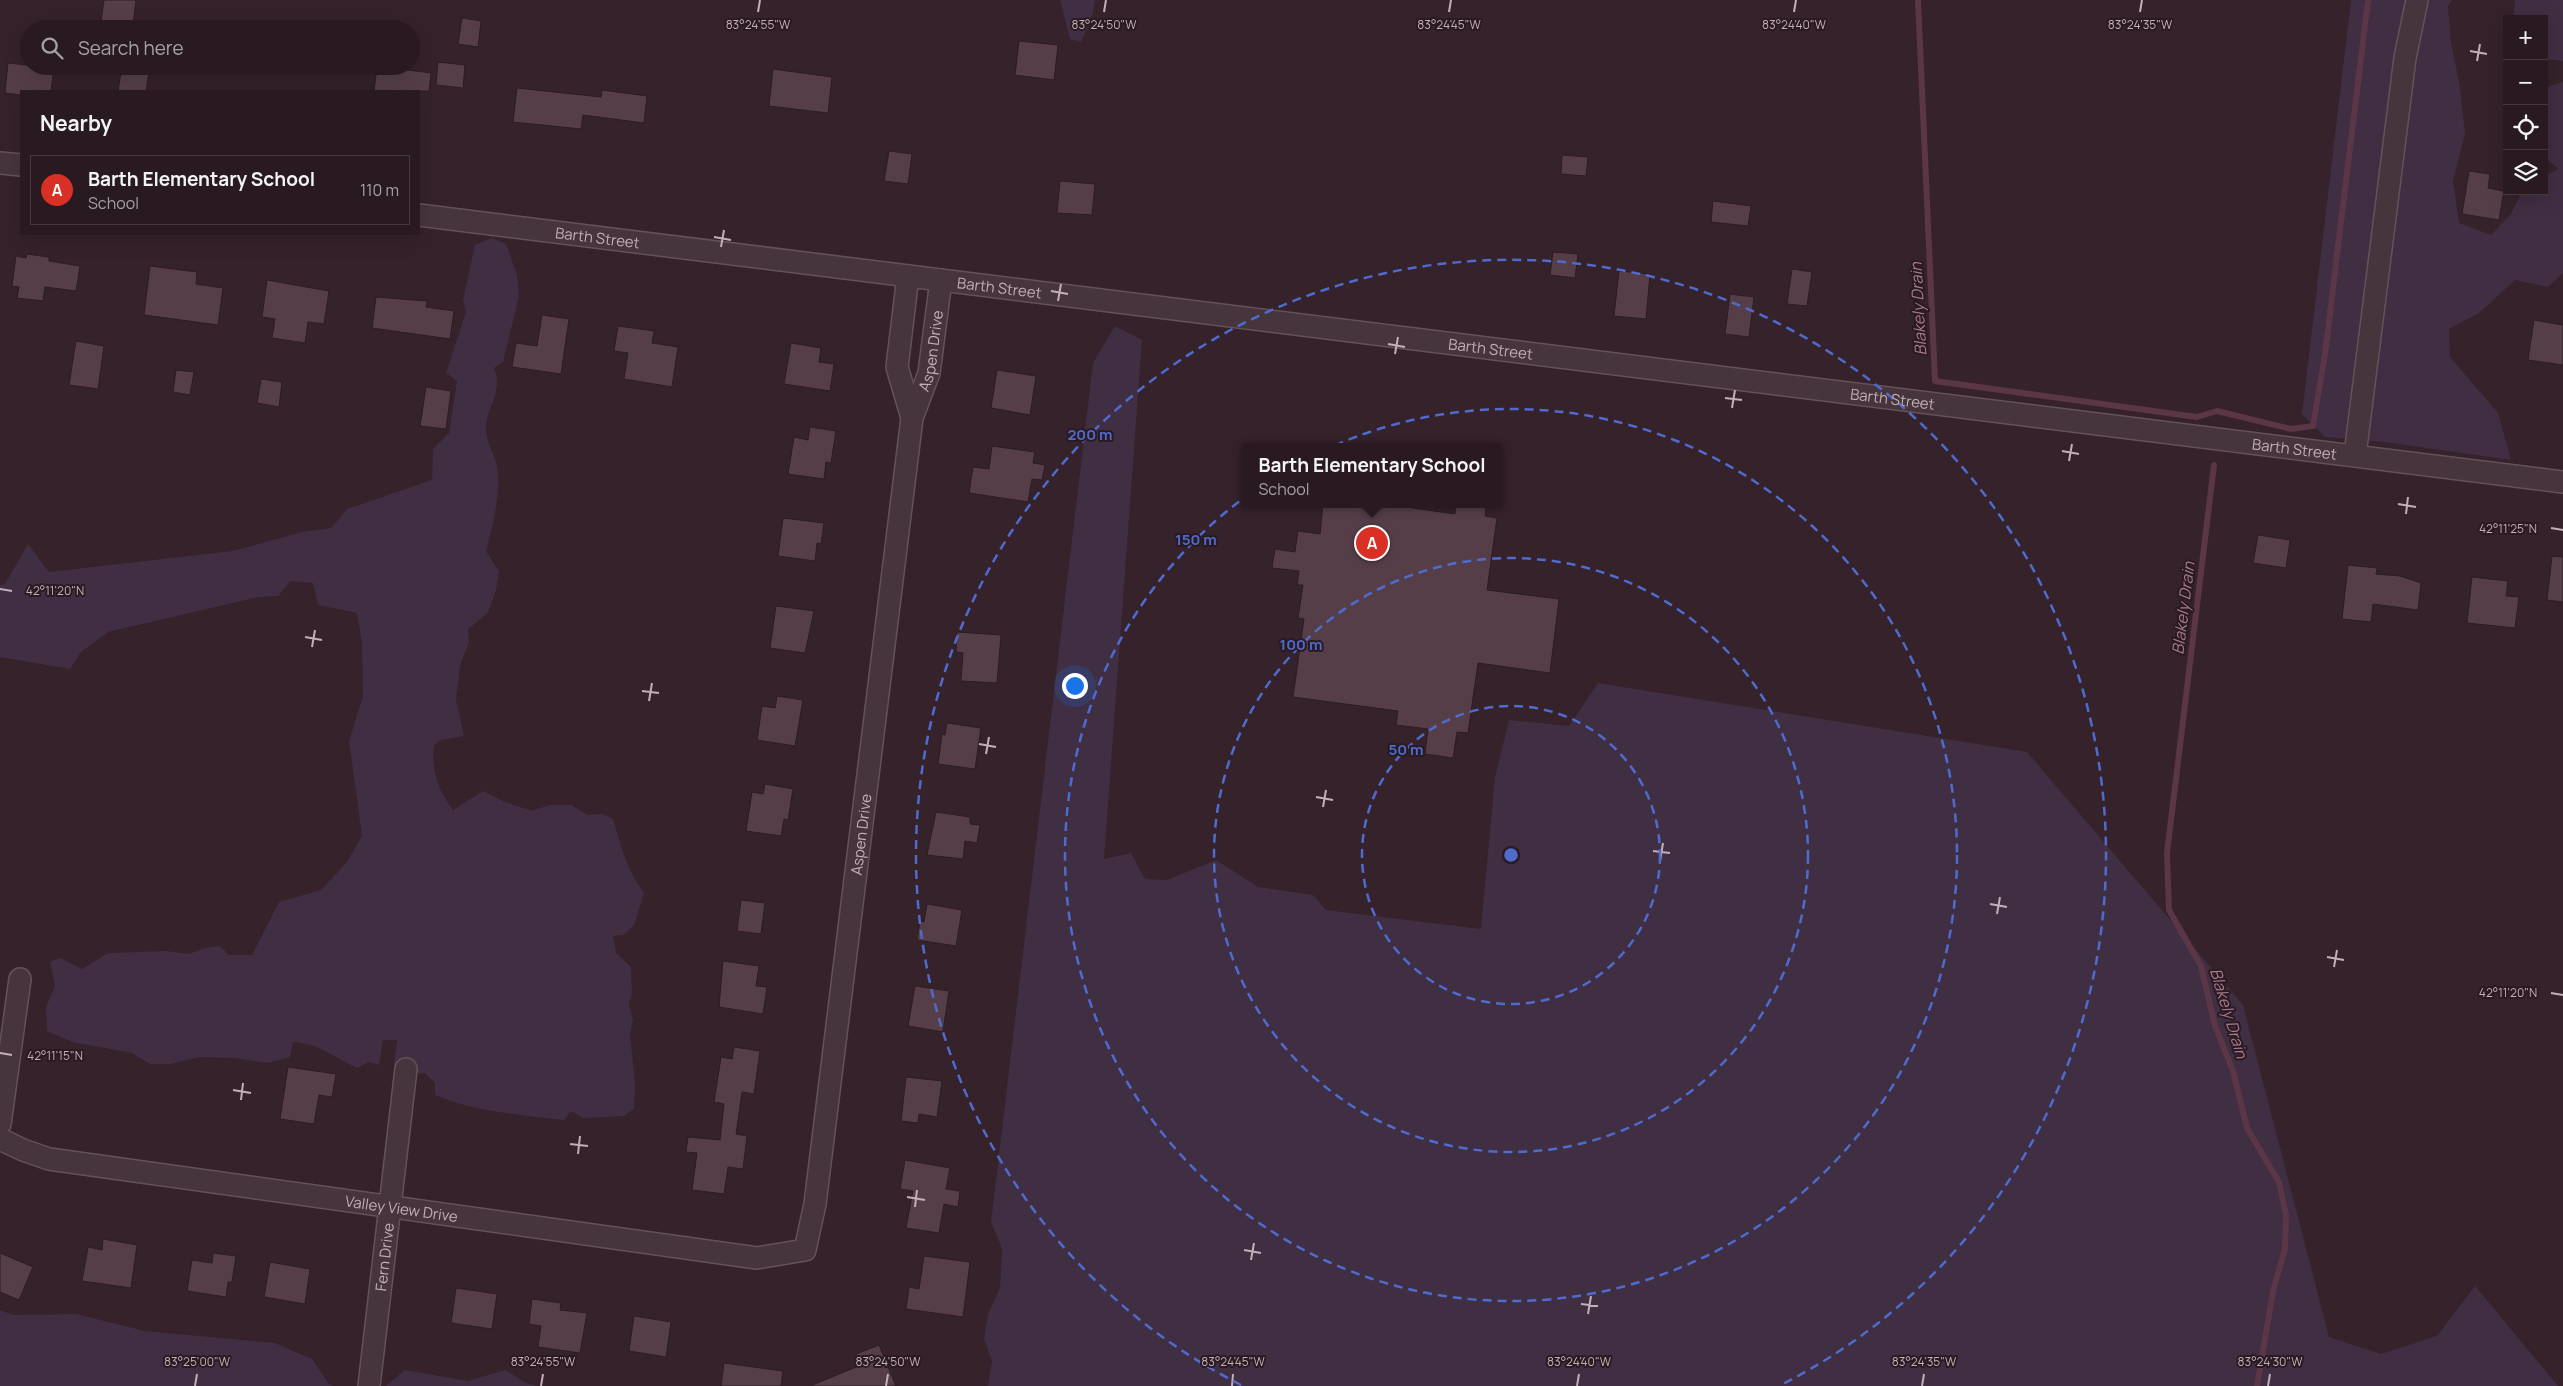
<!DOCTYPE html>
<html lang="en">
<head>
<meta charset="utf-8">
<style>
  :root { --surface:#281a20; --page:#302329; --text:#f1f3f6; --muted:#a5a1a5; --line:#44383e; --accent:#d93025 }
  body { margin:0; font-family:Manrope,sans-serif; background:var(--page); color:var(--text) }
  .controls { position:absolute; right:15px; top:15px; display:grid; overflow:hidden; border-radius:0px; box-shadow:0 5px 20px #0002 }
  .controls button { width:45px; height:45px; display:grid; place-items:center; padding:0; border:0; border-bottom:1px solid var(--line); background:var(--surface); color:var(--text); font:25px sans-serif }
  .you { position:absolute; left:1074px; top:685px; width:18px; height:18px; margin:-12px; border:4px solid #fff; border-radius:50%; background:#1a73e8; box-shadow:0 0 0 8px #1a73e833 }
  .badge { display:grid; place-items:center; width:32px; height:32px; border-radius:50%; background:var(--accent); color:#fff; font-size:16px; font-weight:700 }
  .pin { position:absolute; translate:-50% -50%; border:2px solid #fff; box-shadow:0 1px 5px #0006 }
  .popup { position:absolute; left:1242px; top:443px; width:260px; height:65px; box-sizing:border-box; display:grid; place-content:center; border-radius:0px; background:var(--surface); filter:drop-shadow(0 1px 4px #0005); font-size:16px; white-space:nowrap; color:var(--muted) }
  .popup b { font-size:19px; color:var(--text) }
  .popup::after { content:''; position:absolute; left:50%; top:100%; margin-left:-10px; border:10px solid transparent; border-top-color:var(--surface) }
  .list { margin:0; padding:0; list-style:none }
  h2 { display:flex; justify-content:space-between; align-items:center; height:65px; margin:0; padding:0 20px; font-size:21px }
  h2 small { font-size:16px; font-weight:400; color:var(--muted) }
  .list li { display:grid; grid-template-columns:32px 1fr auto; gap:15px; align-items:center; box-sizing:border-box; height:70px; margin:0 10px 10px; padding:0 10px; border:1px solid var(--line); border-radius:0px }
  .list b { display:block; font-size:19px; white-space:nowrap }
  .list p { margin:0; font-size:16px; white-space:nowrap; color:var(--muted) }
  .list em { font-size:16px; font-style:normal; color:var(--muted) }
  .icon { flex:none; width:28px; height:28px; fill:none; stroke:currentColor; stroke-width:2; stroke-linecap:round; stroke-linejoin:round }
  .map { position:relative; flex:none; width:2563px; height:1386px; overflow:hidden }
  .search { position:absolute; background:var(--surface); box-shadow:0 5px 20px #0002; left:20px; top:20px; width:400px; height:55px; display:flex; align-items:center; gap:12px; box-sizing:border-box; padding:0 18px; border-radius:28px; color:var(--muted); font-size:19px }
  .panel { position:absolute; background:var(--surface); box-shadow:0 5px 20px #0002; left:20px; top:90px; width:400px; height:145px; border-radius:0px }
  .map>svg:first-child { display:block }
  .green { fill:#402e43 }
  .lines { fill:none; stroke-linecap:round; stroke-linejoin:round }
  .stream { stroke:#5b3646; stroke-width:6 }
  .building { fill:#563e48; stroke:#2d1c23 }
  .minor-casing { stroke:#64525a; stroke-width:24 }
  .minor { stroke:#46353c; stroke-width:21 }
  .ticks { fill:none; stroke:#c3afb7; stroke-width:2 }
  .ring { fill:none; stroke:#4f6bce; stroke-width:2.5; stroke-dasharray:9 6 }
  .labels { text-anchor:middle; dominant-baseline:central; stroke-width:4; stroke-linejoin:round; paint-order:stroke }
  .street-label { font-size:15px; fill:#c3afb7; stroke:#2a1a21 }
  .water-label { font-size:16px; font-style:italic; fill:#a97a8e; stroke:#2a1a21 }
  .ticks-label { font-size:12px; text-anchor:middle; fill:#c3afb7; stroke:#2a1a21; stroke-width:4; stroke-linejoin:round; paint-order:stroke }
  .centre { fill:#4f6bce; stroke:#2a1a21; stroke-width:2.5 }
  .ring-label { font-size:15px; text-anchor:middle; font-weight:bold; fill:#4f6bce; stroke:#2a1a21; stroke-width:4; stroke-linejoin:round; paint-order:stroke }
</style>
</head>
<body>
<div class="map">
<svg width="2563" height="1386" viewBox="0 0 2563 1386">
  <rect width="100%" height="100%" fill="#35222a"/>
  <g class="green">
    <path d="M1060,0H1095L1093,13L1081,42L1070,39Z"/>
    <path d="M2351,0H2452L2448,6L2451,43L2460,87L2465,134L2453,181L2459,223L2491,235L2511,214L2522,191H2544V176L2558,169L2544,156V88L2563,82V273L2548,287L2515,280L2479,313L2449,329L2450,357L2498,413L2511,460L2385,442L2325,437L2302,414Z"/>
    <path d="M2515,0H2563V61L2544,59V19H2513Z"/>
    <path d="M492,238L506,244L517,275L519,296L503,362L494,368C504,391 487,405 486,427C485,442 496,456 497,467C501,496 493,524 486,551L499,571L496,590L488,613L468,629L469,642L460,666L456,700L464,736L441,740L434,745C431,771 438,790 453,810L483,791L505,802L532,811L549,805H571L588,815L602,814L613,819C621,846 627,871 644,893L634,925L624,935L613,936L616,953L631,967L632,993L629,1004L633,1020L630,1035L635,1082L634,1109L624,1116L583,1118L571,1111L564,1120C520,1115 476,1112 435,1095V1083L425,1073L399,1075L394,1064L397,1040H383L379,1065L369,1062L357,1068C335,1058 318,1043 293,1042L290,1057L268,1063L234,1058L199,1057L170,1064H150L132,1053L72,1042L47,1031L46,1007L55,986L50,962L60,958L82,969L108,953L166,951L189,954L205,948L220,946L229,955H252L279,902L321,890L347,862L362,836L349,741L363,696L362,643L357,613L318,605L313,583L291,581L278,596L258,597L108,632L81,652L70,669L0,657V585L5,584L28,544L49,572L233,551L302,532L331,528L347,509L432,480L433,449L449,433L457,381L446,373L466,312L463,300L475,245Z"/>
    <path d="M1115,326L1142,340L1104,859L1131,853L1145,879L1167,880L1216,860L1258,887L1313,895L1326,910L1481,929L1495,777L1509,720L1569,726L1598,683L2027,752L2243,1005L2329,1337L2381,1354L2437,1336L2475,1286L2558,1386H988L992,1361L984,1339L988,1314L1000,1288L1002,1249L991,1222L1093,363Z"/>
    <path d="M0,1310L13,1315L76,1314L145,1331L275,1343L312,1359L329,1384L333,1386H0Z"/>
    <path d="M405,1370L468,1381L505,1370L526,1383L538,1386H386Z"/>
  </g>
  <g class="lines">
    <g class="stream">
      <path d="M1918,0L1935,381L2197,417L2217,411L2291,429L2313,426L2325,354L2368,0"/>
      <path d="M2214,465L2167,853L2169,910L2201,966L2215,1026L2233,1071L2247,1128L2279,1182L2286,1215L2285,1249L2273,1291L2257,1386"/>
    </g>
  </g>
  <g class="building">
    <path d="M104,0H136L133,25L101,21Z"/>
    <path d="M462,18L481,21L478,47L458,44Z"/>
    <path d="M1019,41L1058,45L1054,80L1015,75Z"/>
    <path d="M438,62L465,65L463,88L436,85Z"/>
    <path d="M8,63L54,68L51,91H21V95L5,93Z"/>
    <path d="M122,66H150L146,91H118Z"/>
    <path d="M377,66L431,73L429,91H374Z"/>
    <path d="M773,69L832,77L828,113L769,106Z"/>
    <path d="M517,88L601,97L602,90L647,96L644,123L583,115L581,129L513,122Z"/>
    <path d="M889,151L912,154L908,184L884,181Z"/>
    <path d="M1562,155L1588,157L1586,176L1561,174Z"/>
    <path d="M2469,171L2490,174L2488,188L2504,191L2499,220L2462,214Z"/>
    <path d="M1060,181L1095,184L1092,215L1057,213Z"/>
    <path d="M1713,201L1751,206L1748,226L1711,222Z"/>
    <path d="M1553,252L1578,254L1575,278L1550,275Z"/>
    <path d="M27,254L49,257V261L80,266L76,291L45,287L43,301L17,298L19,287L12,286L16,256L26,258Z"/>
    <path d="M150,266L197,272L196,284L223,288L218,325L144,315Z"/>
    <path d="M1792,269L1812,272L1807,306L1787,304Z"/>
    <path d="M1619,271L1650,274L1646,319L1614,316Z"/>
    <path d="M267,280L329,291L324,324L308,322L305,343L272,338L275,319L262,317Z"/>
    <path d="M1730,294L1754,297L1749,337L1725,334Z"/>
    <path d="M376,297L427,301L426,307L454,311L450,339L372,328Z"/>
    <path d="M542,315L569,319L561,374L512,367L516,343L537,346Z"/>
    <path d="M2534,320L2563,325V365L2528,360Z"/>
    <path d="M618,326L654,331L652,343L678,347L672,387L624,379L628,353L614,351Z"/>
    <path d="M76,341L104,346L98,389L69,385Z"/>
    <path d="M791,343L821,348L819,362L834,364L830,391L784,384Z"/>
    <path d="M176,370L194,372L190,395L173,392Z"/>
    <path d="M997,370L1036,376L1030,415L991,408Z"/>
    <path d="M261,379L282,382L279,407L257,403Z"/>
    <path d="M426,387L451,391L446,429L420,426Z"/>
    <path d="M810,427L836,431L831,463L826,462L824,479L788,474L794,437L808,440Z"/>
    <path d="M992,446L1035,452L1033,463L1045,465L1042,480L1032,479L1028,502L969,493L973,467L989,469Z"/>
    <path d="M1323,504H1407L1406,507L1455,514L1456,504H1486L1485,516L1497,518L1487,590L1559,599L1550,673L1478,663L1468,733L1457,732L1453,758L1425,754L1428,729L1396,725L1398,711L1293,697L1304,619L1298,618L1303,585H1297L1299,571L1272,568L1275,549L1295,552L1298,531L1320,534Z"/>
    <path d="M783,518L824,523L821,544L817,543L815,561L778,556Z"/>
    <path d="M2258,535L2290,540L2286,568L2253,563Z"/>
    <path d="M2552,556L2563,557V602L2547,600Z"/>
    <path d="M2348,565L2377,568L2376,574L2400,576L2421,583L2418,610L2373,604L2371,622L2342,619Z"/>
    <path d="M2472,577L2508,581L2506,596L2519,597L2515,628L2467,623Z"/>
    <path d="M776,606L814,611L805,653L770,648Z"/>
    <path d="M957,632L1001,635L997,683L961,681L963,653L956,652Z"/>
    <path d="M777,696L803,700L795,746L757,740L762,706L775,708Z"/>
    <path d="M947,723L981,728L975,769L938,764L942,734L945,735Z"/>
    <path d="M765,784L793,789L788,820L784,819L781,836L746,831L752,792L763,794Z"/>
    <path d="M936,812L970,817V824L980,825L977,843L965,841L963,859L927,855Z"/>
    <path d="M741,900L765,903L761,934L737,931Z"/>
    <path d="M927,904L962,910L956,946L917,940L920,921L924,922Z"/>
    <path d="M723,961L759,966L756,986L767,987L763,1014L719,1007Z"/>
    <path d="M915,986L949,991L943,1032L908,1026Z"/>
    <path d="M734,1047L760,1051L754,1094L742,1092L736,1134L747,1136L743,1169L728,1167L724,1194L692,1190L697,1153L686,1152L688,1137L720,1140L724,1104L714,1102L721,1057L732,1059Z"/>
    <path d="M288,1067L336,1074L332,1097L319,1095L314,1124L280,1119Z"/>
    <path d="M906,1077L942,1081L937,1117L919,1114L918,1123L901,1121Z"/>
    <path d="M905,1160L950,1168L946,1189L960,1191L958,1207L944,1204L939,1233L906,1228L913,1191L900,1189Z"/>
    <path d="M103,1239L137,1245L131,1288L82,1281L88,1247L102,1250Z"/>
    <path d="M0,1253L33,1267L19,1300L0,1292Z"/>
    <path d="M213,1253L236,1256L232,1282H228L226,1297L187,1291L192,1260L212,1263Z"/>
    <path d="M924,1256L970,1262L963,1317L906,1309L909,1287L919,1289Z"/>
    <path d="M270,1262L310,1269L305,1304L264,1297Z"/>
    <path d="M456,1288L497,1294L492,1329L451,1323Z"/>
    <path d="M532,1299L561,1303L560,1310L587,1313L580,1353L538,1347L541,1326L529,1324Z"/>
    <path d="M634,1316L671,1322L666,1357L629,1351Z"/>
    <path d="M879,1345L896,1386H810L861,1365L856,1354Z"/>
    <path d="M724,1363L783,1371L781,1386H721Z"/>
  </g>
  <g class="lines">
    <defs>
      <g id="minor">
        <path d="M0,163L21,165"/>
        <path id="s1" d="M419,215L2563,482"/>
        <path d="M908,276L897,367L912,418"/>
        <path d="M2355,455L2405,58L2417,0"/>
        <path d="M0,1124L20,979"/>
        <path id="s2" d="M0,1139L23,1150L49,1159L757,1258L805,1250L815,1204L912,418L929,373L941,280"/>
        <path id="s3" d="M369,1386L406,1069"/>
      </g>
    </defs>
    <use href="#minor" class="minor-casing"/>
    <use href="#minor" class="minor"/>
  </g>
  <path class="ticks" d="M758,12L760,0M1104,12L1106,0M1449,12L1451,0M1794,12L1796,0M2140,12L2142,0M2470,51L2487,54M2477,61L2480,44M714,237L731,240M721,247L724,230M1051,291L1068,294M1058,301L1061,284M1388,344L1405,347M1395,354L1398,337M1725,398L1742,400M1732,408L1735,390M2062,451L2079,454M2069,461L2072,444M2398,504L2416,507M2406,514L2408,497M2551,528L2563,530M0,589L12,591M305,637L322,640M312,647L315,630M642,691L659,693M649,701L652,683M979,744L996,747M986,754L989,737M1316,797L1333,800M1323,807L1326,790M1653,851L1670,853M1660,861L1663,843M1990,904L2007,907M1997,914L2000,897M2327,957L2344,960M2334,967L2337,950M2551,993L2563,995M0,1053L12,1055M233,1090L251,1093M241,1100L243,1083M570,1144L588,1146M578,1154L580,1136M907,1197L925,1200M915,1207L917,1190M1244,1250L1261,1253M1251,1260L1254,1243M1581,1304L1598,1306M1588,1314L1591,1296M195,1386L197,1374M541,1386L543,1374M886,1386L888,1374M1232,1386L1233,1374M1577,1386L1579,1374M1922,1386L1924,1374M2268,1386L2270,1374"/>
  <g class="ring">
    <circle cx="1511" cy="855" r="149"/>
    <circle cx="1511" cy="855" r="297"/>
    <circle cx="1511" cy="855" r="446"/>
    <path d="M1241 1385A595 595 0 1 1 1781 1385"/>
  </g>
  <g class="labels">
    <g class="street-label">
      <text stroke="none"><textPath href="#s1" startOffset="180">Barth Street</textPath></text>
      <text stroke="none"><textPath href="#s1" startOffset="585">Barth Street</textPath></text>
      <text stroke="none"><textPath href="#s1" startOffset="1080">Barth Street</textPath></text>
      <text stroke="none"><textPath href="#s2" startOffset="1726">Aspen Drive</textPath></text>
      <text stroke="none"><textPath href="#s1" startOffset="1485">Barth Street</textPath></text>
      <text stroke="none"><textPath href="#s1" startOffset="1890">Barth Street</textPath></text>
      <text stroke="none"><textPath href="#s2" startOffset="1236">Aspen Drive</textPath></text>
      <text stroke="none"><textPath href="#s2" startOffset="409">Valley View Drive</textPath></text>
      <text stroke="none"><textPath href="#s3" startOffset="130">Fern Drive</textPath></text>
    </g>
    <g class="water-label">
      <text transform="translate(1918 309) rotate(-93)">Blakely Drain</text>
      <text transform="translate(2183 608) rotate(-83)">Blakely Drain</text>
      <text transform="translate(2229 1013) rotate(73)">Blakely Drain</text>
    </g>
  </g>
  <g class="ticks-label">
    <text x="758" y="29">83°24'55"W</text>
    <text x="1104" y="29">83°24'50"W</text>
    <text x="1449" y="29">83°24'45"W</text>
    <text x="1794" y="29">83°24'40"W</text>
    <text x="2140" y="29">83°24'35"W</text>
    <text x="2508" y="533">42°11'25"N</text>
    <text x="55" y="595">42°11'20"N</text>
    <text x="2508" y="997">42°11'20"N</text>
    <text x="55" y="1060">42°11'15"N</text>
    <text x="197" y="1366">83°25'00"W</text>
    <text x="543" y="1366">83°24'55"W</text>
    <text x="888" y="1366">83°24'50"W</text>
    <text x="1233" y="1366">83°24'45"W</text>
    <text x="1579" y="1366">83°24'40"W</text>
    <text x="1924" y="1366">83°24'35"W</text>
    <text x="2270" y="1366">83°24'30"W</text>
  </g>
  <circle cx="1511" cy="855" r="8" class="centre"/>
  <g class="ring-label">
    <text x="1090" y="440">200 m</text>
    <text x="1196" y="545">150 m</text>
    <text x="1301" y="650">100 m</text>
    <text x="1406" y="755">50 m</text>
  </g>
</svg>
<div class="controls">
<button>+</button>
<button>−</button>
<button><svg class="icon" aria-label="locate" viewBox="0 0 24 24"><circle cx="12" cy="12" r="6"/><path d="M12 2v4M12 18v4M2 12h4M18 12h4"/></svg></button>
<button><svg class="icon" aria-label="layers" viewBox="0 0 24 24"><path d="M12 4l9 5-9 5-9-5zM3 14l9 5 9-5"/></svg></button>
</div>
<div class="you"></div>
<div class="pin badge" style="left:1372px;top:543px">A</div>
<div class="popup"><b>Barth Elementary School</b>School</div>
<div class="search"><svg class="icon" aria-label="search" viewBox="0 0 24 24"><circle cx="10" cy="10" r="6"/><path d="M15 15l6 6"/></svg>Search here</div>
<section class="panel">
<h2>Nearby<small></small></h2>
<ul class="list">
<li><span class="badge">A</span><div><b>Barth Elementary School</b><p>School</p></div><em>110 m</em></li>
</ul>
</section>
</div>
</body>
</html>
